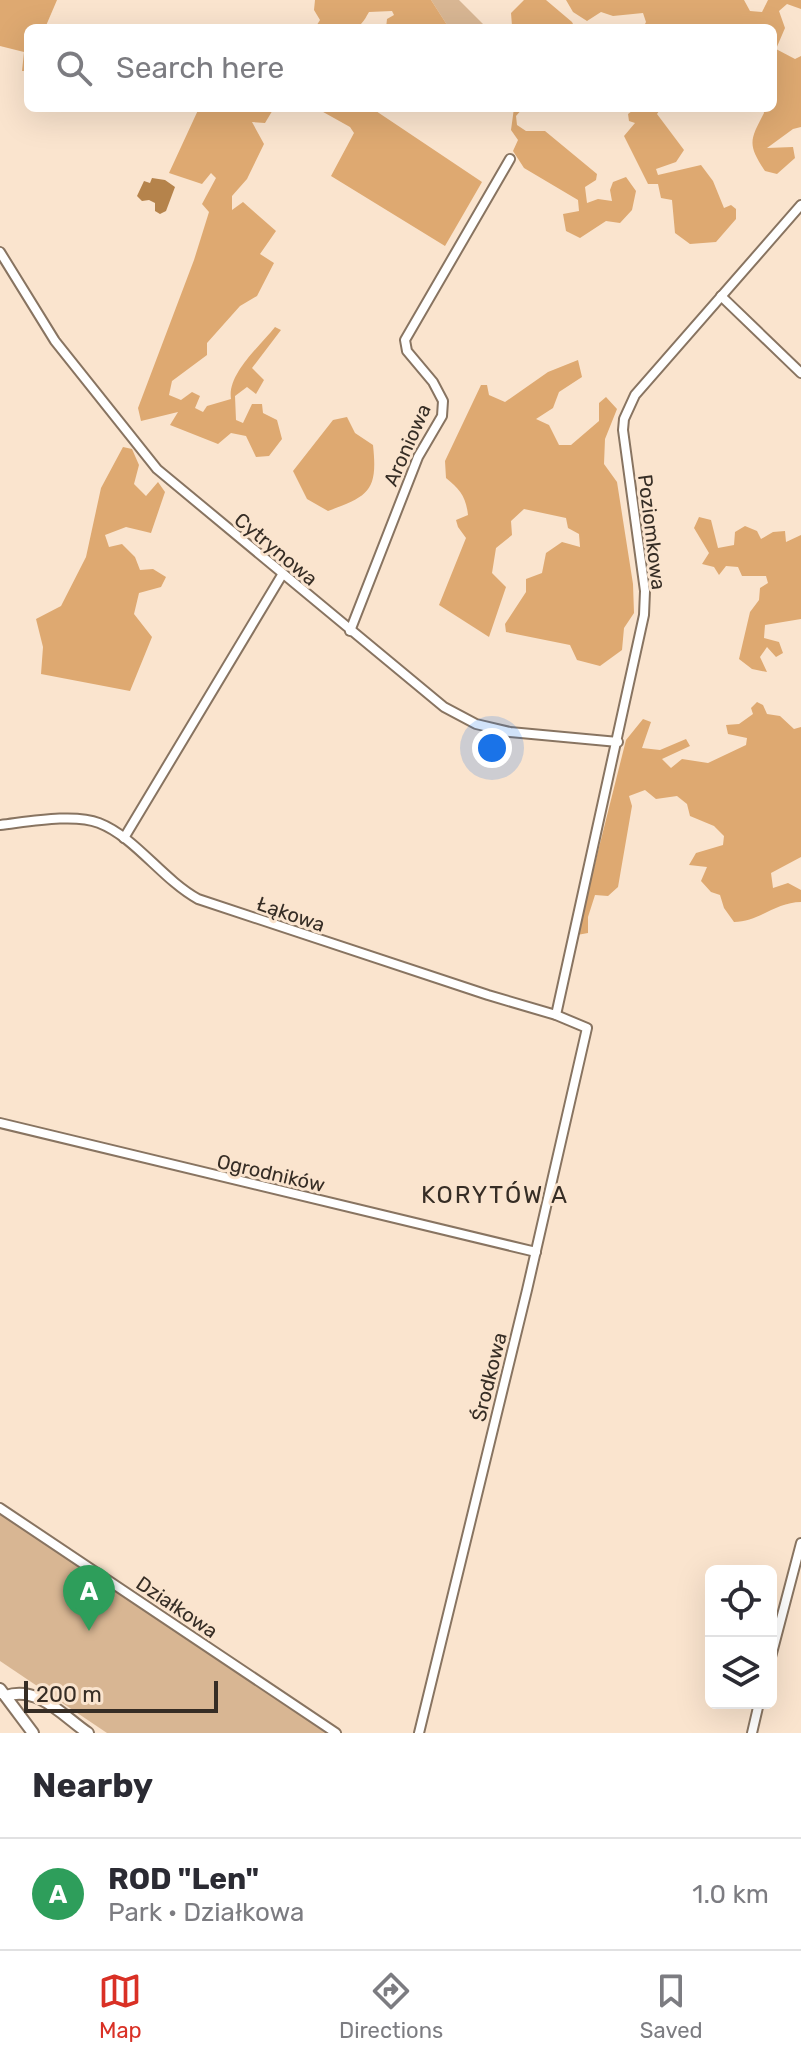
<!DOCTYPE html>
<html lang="en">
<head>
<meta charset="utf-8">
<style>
  :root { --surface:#fff; --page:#f7f7f7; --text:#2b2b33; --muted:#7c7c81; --line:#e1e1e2; --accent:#d93025 }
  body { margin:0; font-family:Rubik,sans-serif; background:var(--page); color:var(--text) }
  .controls { position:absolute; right:24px; bottom:24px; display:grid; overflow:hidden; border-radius:12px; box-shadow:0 8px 32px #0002 }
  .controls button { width:72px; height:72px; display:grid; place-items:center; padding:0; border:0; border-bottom:2px solid var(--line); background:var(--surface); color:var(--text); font:40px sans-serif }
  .scale { position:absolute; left:24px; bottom:20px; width:194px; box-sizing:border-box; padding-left:8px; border:4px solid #362d25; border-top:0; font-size:22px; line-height:28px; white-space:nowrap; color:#362d25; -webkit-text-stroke:6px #fae4ce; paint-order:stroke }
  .you { position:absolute; left:492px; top:748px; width:28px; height:28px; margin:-20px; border:6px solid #fff; border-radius:50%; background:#1a73e8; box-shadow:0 0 0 12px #1a73e833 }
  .badge { display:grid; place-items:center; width:52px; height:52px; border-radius:50%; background:var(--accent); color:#fff; font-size:26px; font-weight:700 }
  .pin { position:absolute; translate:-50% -66px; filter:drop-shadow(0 2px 4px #0008) }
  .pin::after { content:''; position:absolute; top:42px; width:28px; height:24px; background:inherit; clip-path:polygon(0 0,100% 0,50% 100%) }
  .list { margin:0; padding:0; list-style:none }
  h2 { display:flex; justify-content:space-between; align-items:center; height:104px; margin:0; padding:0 32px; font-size:34px }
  h2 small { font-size:26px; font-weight:400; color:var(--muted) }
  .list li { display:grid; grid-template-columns:52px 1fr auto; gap:24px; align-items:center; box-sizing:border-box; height:112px; padding:0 32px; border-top:2px solid var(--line) }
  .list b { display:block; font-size:30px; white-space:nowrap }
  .list p { margin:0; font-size:26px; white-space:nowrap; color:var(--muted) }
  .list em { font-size:26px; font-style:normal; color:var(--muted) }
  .icon { flex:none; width:44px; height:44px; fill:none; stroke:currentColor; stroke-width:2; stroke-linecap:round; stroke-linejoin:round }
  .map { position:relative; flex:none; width:801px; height:1733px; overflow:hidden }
  .search { position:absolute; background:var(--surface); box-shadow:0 8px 32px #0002; left:24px; right:24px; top:24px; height:88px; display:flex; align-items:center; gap:20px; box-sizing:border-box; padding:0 28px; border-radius:12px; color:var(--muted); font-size:30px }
  .sheet { height:216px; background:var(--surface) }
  nav { display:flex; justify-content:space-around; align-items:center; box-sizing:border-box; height:112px; border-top:2px solid var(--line); background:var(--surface); font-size:22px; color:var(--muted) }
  nav a { display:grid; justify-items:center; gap:4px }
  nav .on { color:var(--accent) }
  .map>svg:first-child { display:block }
  .green { fill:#d8b693 }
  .forest { fill:#dea971 }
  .water { fill:#b5834b }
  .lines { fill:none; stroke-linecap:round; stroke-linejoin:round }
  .minor-casing { stroke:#887461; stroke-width:12 }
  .tertiary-casing { stroke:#887461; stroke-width:14 }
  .minor { stroke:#fff; stroke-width:8 }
  .tertiary { stroke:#fff; stroke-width:10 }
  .labels { text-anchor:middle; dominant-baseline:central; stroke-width:6; stroke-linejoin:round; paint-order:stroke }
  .street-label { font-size:20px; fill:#362d25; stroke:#fae4ce }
  .quarter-label { font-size:24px; letter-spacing:2px; fill:#362d25; stroke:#fae4ce }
</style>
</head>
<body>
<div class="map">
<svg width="801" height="1733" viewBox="0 0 801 1733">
  <rect width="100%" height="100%" fill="#fae4ce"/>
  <g class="green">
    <path d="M431,0H459L487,28H449Z"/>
    <path d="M0,1512L332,1733H107L0,1661Z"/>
  </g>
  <g class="forest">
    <path d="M0,0H57L45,28H28L26,71H22L24,52L0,46Z"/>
    <path d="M315,0H431L449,28H386L387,19L394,15L392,11L369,12C362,24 359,31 343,26L344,28H315L320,20L314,10Z"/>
    <path d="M524,0H546L572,22L575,28H510L512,26L511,13Z"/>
    <path d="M566,0H744L750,11L762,12L768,0H801V9L787,4L779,11L785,28L776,49L795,59L801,56V127L793,129L767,148L793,147L795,158L777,174L765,171C747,144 750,140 764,113L763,108H773V28H643L646,22L643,13L613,16L601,12L587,21L573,12Z"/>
    <path d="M199,108H274L265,123L252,122L264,144L247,179L232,196V210L243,202L276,231L260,254L274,263L257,296L240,306L207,343V355L172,381L169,395L181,400L192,392L200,396L195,408L203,412L207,406L231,399C227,374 260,346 275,327L281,330L252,368L264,380L256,394L247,387L235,396L236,420L243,423L252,404H262L263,413L277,420L282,439L269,456L256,457L246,436L231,433L218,444L170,425L178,412L141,421L138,408L194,260L209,212L202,204L216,178L211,173L202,184L169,173Z"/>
    <path d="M316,108L373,109L482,182L445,246L331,176L354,133L350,127Z"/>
    <path d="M514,108H523L516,116L517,125L526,131H545L597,174L596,180L585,187L587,203L598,199L612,201L610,190L613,182L626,177L636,191L632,210L620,223L606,221L580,238L566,231L563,214L579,211L578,200L524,168L513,151L518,140L511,130Z"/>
    <path d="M636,108H661L657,114L684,150L676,162L656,169L658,175L701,165L713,181L724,208L731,205L736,209V219L716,242L690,244L675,233L672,200L661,198L658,184H648L624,136L635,123L629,121L628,114Z"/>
    <path d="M578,360L582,377L559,392L553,408L536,419L549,425L559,445H571L599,421V403L606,397L617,409L605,439L604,464L617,482L633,584L634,613L624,628L622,650L600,666L577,660L570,645L506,632L505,624L526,592V579L542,573L546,553L562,542L580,547L579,534L568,528L566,518L524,509L511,521L512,535L496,548L492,573L506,587L489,637L439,605L466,538L458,527L456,520L468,515C466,497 460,489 446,478L445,461L481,385H487L489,395L505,402L548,372Z"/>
    <path d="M347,417L355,433L373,445C378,491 369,496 328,511L307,499L293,471L333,420Z"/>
    <path d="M123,447L132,449L139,465L134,484L146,496L158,482L165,492L151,533L126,527L105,535L109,547L122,544L135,557L140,570L153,569L166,577L161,587L139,593L134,614L152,637L130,691L41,674L43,647L36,619L61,606L86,557L101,488Z"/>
    <path d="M699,517L711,520L718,548L734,545L735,532L745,526L757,531L761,539L773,532L785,531L786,542L801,535V619L765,625L764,638L779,642L783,653L776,657L767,647L760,657L767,672L752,669L739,659L750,612L759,600L760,588L768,583L766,576H742L738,567L726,566L719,575L714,567L702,564L709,553L694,528Z"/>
    <path d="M757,702L763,705L767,714L780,716L794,729L801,727V857L771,873L773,888L788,883L801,890V902C776,902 758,922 734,922L724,908L720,895L711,892L701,881L707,867L689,865L696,853L723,845L724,836L714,826L690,816L687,804L677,796L656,799L645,790L629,796L632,806L618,887L608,896L595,895L588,917V933L577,935L626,740L643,719L651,722L642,748L660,750L686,739L690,746L662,759L671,768L682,759L708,763L746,745L747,738L728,734L726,725L739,724L753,714L751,708Z"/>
  </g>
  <path class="water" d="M152,178L165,180L175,187L166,211L160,214L155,211V203L149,200L142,201L137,196L144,181L150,183Z"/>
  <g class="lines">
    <defs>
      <g id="minor">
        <path d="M0,252L55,341L157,469L444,707L476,724L510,732L618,742"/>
        <path d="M721,296L801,373"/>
        <path d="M350,631L418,457L442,416L443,401L433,382L407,351L405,340L510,159"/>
        <path d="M0,825C27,822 74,813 99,823C135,837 162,879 198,899L488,995L556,1015L587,1028L527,1290L419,1733"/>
        <path d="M124,838L282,575"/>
        <path d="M556,1015L644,615L645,591L623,430L624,419L635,395L801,205"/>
        <path d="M0,1123L536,1252"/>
        <path d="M0,1508L336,1733"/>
        <path d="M771,1657L801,1543"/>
        <path d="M752,1733L759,1703"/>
      </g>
      <g id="tertiary">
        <path d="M0,1689L33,1733"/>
        <path d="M6,1696C38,1685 64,1717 88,1733"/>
      </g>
    </defs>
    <use href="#minor" class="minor-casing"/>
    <use href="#tertiary" class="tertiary-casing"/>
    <use href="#minor" class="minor"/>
    <use href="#tertiary" class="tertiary"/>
  </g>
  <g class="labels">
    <g class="street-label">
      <text transform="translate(407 445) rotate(-66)">Aroniowa</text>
      <text transform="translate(652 532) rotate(83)">Poziomkowa</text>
      <text transform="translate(276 549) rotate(40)">Cytrynowa</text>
      <text transform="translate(291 914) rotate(19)">Łąkowa</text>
      <text transform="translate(271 1173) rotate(13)">Ogrodników</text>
      <text transform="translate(489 1377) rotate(-76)">Środkowa</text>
      <text transform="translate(177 1607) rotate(34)">Działkowa</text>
    </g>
    <g class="quarter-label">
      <text x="495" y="1195">KORYTÓW A</text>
    </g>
  </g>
</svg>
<div class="controls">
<button><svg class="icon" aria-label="locate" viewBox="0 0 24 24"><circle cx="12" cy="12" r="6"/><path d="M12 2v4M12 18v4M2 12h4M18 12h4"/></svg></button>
<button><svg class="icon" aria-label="layers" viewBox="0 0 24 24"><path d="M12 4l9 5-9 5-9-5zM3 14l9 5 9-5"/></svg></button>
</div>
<div class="scale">200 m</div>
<div class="you"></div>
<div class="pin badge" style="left:89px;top:1631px;background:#2e9e5b">A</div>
<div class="search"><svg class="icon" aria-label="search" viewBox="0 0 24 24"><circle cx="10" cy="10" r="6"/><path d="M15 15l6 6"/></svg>Search here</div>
</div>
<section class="sheet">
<h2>Nearby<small></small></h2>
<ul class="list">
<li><span class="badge" style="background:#2e9e5b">A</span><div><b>ROD &quot;Len&quot;</b><p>Park · Działkowa</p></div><em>1.0 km</em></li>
</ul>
</section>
<nav>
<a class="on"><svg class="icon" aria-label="map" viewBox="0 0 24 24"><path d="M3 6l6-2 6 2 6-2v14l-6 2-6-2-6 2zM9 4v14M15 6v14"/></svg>Map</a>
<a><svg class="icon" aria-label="directions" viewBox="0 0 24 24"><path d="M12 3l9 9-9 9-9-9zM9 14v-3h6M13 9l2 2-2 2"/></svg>Directions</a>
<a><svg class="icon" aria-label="saved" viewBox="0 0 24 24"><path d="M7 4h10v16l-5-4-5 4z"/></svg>Saved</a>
</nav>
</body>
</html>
